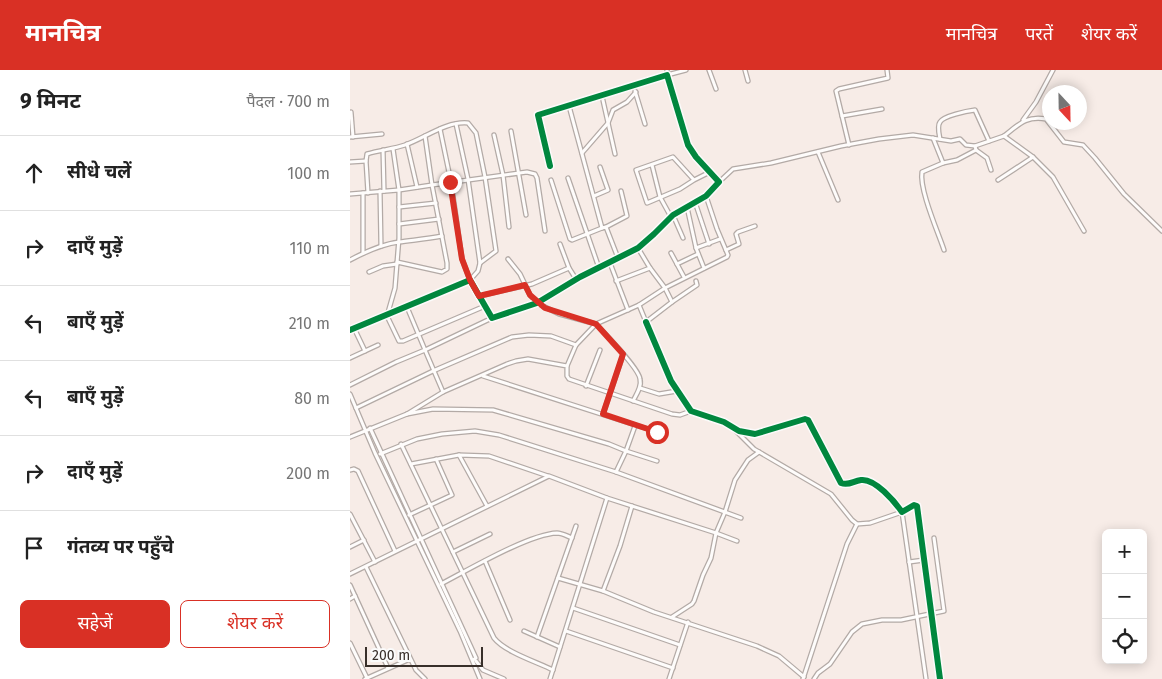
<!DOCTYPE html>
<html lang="hi">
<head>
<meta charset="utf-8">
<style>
  :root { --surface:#fff; --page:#f2f2f2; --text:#222; --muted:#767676; --line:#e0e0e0; --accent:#d93025 }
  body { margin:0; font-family:"Fira Sans","Noto Sans Devanagari",sans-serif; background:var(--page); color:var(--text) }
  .controls { position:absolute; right:15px; bottom:15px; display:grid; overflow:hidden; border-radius:8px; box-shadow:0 2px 12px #0003 }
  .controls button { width:45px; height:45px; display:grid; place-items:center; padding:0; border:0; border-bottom:1px solid var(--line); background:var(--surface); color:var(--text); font:25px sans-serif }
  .compass { position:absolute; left:692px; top:15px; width:45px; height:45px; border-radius:50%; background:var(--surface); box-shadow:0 2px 12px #0003; rotate:158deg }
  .scale { position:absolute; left:15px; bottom:12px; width:118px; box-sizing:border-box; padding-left:5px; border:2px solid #382f2a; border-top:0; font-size:14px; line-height:18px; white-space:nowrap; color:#382f2a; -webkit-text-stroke:4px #fbfbfb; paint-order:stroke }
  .stop { position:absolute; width:15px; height:15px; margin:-11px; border:4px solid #d93025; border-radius:50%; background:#fff }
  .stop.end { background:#d93025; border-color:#fff; box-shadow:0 1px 5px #0008 }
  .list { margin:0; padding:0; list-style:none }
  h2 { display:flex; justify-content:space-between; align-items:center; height:65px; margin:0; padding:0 20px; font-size:21px }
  h2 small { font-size:16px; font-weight:400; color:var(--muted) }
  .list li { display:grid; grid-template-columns:32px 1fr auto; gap:15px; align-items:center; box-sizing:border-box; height:75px; padding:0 20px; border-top:1px solid var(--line) }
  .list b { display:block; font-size:19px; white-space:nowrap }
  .list em { font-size:16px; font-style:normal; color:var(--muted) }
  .actions { display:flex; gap:10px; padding:15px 20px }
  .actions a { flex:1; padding:11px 0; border:1px solid var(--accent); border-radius:8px; text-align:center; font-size:18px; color:var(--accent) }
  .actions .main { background:var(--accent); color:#fff }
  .icon { flex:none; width:28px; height:28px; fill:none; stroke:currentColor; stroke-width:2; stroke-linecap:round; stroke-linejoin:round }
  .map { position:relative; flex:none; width:812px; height:609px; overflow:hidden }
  header { display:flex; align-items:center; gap:30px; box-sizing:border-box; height:70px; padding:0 25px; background:var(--accent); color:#fff }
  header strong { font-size:24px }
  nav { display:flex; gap:28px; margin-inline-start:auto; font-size:18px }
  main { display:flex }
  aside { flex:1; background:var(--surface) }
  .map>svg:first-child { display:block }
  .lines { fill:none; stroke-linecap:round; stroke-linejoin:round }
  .minor-casing { stroke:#b3aaa6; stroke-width:5.5 }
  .minor { stroke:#fefcfb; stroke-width:3 }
  .cycleway-casing { stroke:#fbfbfb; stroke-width:9 }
  .cycleway { stroke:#00873e; stroke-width:6 }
  .route { stroke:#d93025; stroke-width:6 }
</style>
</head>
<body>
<header>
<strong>मानचित्र</strong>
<nav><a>मानचित्र</a><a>परतें</a><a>शेयर करें</a></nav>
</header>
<main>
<aside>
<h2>9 मिनट<small>पैदल · 700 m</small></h2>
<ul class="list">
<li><svg class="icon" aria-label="ahead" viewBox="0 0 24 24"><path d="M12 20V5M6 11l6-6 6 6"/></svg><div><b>सीधे चलें</b></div><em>100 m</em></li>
<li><svg class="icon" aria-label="right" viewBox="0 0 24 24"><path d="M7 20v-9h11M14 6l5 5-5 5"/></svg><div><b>दाएँ मुड़ें</b></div><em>110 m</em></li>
<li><svg class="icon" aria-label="left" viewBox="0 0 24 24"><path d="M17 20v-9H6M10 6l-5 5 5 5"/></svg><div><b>बाएँ मुड़ें</b></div><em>210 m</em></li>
<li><svg class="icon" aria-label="left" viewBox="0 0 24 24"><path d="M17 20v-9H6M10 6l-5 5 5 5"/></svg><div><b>बाएँ मुड़ें</b></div><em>80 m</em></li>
<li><svg class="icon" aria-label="right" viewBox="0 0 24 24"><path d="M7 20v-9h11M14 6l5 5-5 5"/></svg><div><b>दाएँ मुड़ें</b></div><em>200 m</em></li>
<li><svg class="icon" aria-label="arrive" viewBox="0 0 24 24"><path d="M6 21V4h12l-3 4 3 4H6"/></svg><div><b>गंतव्य पर पहुँचे</b></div></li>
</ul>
<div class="actions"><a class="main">सहेजें</a><a>शेयर करें</a></div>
</aside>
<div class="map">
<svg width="812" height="609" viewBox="0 0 812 609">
  <rect width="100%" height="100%" fill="#f7ece7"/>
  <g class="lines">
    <defs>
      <g id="minor">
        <path d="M317,0V5L336,0"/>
        <path d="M359,0L366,19"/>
        <path d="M395,0L398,11"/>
        <path d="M285,21L295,54"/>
        <path d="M252,26L265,84"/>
        <path d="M219,36L252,158L256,157L268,188"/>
        <path d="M1,42L3,67"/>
        <path d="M492,46L532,39"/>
        <path d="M673,50L686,32L703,0"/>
        <path d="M90,59L101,112L112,189L120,210L128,201L130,193L118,109L106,54"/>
        <path d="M161,61L176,145"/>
        <path d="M144,65L153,105L159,157"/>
        <path d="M75,66L82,115L177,102L185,104L187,108L195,161"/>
        <path d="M0,67L32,64"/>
        <path d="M583,68L593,93"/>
        <path d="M590,69C589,64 587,56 590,52C593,46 617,41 625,40L639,71"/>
        <path d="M57,74L67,117"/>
        <path d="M499,75L486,21L489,19L538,8L537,0"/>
        <path d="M43,79L49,120L82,115L97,193V199L92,202L47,192"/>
        <path d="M33,80L34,121"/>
        <path d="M626,80L637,88L641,100"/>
        <path d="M468,82L488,130"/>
        <path d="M232,83L258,53L263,40L277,32L286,22"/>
        <path d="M0,92L16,91"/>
        <path d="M302,95L310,127L321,147"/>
        <path d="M218,108L249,198"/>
        <path d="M201,110L220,169L222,170L252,158"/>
        <path d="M344,110L323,87L286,100L297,133L330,119L344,110L360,102"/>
        <path d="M648,110L683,87"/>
        <path d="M369,112L383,99L421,93L491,76L529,69L563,65L601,71L610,69L616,75L625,76L654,66"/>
        <path d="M30,121L31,176"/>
        <path d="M18,123L16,91L17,84C30,80 43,79 55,75C75,68 96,51 118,53L126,63L135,107L146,181L130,193"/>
        <path d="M0,124L49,120V168L45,218L37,246L49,271H53L135,236"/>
        <path d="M244,126L258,120L250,97"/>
        <path d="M345,132L359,174"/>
        <path d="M49,137L86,133"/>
        <path d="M337,137L346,178L354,198"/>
        <path d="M323,145L333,168"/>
        <path d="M49,154L89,149"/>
        <path d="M256,157L277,146L271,121"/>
        <path d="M734,161L703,107L683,87L654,66C668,55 677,45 696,49L714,72L733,75L745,88L774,124L812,161"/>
        <path d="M210,174L219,198L226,209"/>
        <path d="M346,178L370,169"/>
        <path d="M376,180L389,174L386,164L388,162L405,156"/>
        <path d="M594,180C588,162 569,119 572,102L593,93L607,90L626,80L625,76"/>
        <path d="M13,183V123"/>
        <path d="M321,183L334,207"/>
        <path d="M158,189L170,204L180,225L187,233L209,244L246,254L289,235L315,218L300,198L288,178"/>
        <path d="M0,190C15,182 32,174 49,172C63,170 77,169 92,166"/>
        <path d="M260,193L278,240"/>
        <path d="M327,194L348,184"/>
        <path d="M19,202L33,196L47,194"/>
        <path d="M266,211L300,198"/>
        <path d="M129,226L182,214L219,198"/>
        <path d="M322,232L347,215L346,211"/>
        <path d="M289,235L296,252L322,232L315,218L377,187L378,185L367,159L356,126"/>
        <path d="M296,252L321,311L341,341L374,352L389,361L405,364L455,349L458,350L491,413C499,416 503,411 511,410C525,408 545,432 552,442L564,435L567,436L590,609"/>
        <path d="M4,258L15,281"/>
        <path d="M0,260L120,210L142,248L187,233L230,207L288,178L304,164L323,145L356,126L369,112L346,87L338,75L317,5L188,45L200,96"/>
        <path d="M0,288L28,275"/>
        <path d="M217,296L226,275L246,254C255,264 289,298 290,309C292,317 286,325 283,331"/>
        <path d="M133,306L307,362"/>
        <path d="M0,315L46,292L75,280L57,237"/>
        <path d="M236,316L250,280"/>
        <path d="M290,318L309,324L327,321"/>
        <path d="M93,322L157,294L166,291L178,289L217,296V306L219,309L322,344L330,345L341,341"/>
        <path d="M0,324L25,383L110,561L130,609"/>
        <path d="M6,338L83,301L162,267L179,265L201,266L226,275"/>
        <path d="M253,344L273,285"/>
        <path d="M285,356L276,381L307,391"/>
        <path d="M20,358L126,588L123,590"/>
        <path d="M385,360L404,379L481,424L502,450L507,454L520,453L552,442L576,609"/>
        <path d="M0,367L57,344L93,322L75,280L142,248"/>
        <path d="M51,374L144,568C155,582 187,592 203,600"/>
        <path d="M30,384L67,369L92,364L125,361L149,365L266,402L276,381L259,374L143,340L83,339L57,344"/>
        <path d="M109,385L137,436"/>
        <path d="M61,394L109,385L139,386L198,406"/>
        <path d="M0,400L4,399L8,401L45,481"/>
        <path d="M266,402L391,448"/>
        <path d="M0,444L25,492"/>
        <path d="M59,445L102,425L86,389"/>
        <path d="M0,477L14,470"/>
        <path d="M103,482L140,464"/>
        <path d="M135,491L160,550"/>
        <path d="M559,492L574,490"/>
        <path d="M16,497L66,600L75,609"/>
        <path d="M0,504L199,406L257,428L366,463L387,471"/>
        <path d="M208,508L253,521L304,542L407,576L429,586L454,607"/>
        <path d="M91,514C118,500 179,464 207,463C212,463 217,466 222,468"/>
        <path d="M0,515L38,598"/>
        <path d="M253,521L270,476L282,436"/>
        <path d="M0,529L5,526"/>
        <path d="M223,538L330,575"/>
        <path d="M322,547L342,534L344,531L353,505L361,488L366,463L375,442L385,410L398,390L409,382"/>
        <path d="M174,561L210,577"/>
        <path d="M216,561L323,598"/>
        <path d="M187,567L226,456"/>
        <path d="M0,573L17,608"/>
        <path d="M126,591L133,600L154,609"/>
        <path d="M15,609L60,589"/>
        <path d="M200,609L257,428"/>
        <path d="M319,609L338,552"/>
        <path d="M453,609L497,474L507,454"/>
        <path d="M464,609L468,603L480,594L502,562L512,554L532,550H551L594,541L584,468"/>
      </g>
    </defs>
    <use href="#minor" class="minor-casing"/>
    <use href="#minor" class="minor"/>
    <defs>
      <g id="cycleway">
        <path d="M296,252L321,311L341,341L374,352L389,361L405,364L455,349L458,350L491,413C499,416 503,411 511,410C525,408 545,432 552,442L564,435L567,436L590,609"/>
        <path d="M0,260L120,210L142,248L187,233L230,207L288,178L304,164L323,145L356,126L369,112L346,87L338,75L317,5L188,45L200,96"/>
      </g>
    </defs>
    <use href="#cycleway" class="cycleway-casing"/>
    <use href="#cycleway" class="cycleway"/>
  </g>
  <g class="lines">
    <path class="route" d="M100,112L112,189L120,210L129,226L175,215L180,225L195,238L246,254L273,284L253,344L307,362"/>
  </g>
</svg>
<div class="controls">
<button>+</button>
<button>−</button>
<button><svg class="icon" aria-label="locate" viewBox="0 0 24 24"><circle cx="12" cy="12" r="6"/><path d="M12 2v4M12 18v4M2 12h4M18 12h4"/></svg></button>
</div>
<svg class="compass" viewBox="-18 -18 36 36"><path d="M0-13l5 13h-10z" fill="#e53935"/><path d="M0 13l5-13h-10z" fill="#767676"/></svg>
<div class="scale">200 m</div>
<div class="stop" style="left:307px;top:362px"></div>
<div class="stop end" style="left:100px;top:112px"></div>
</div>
</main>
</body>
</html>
